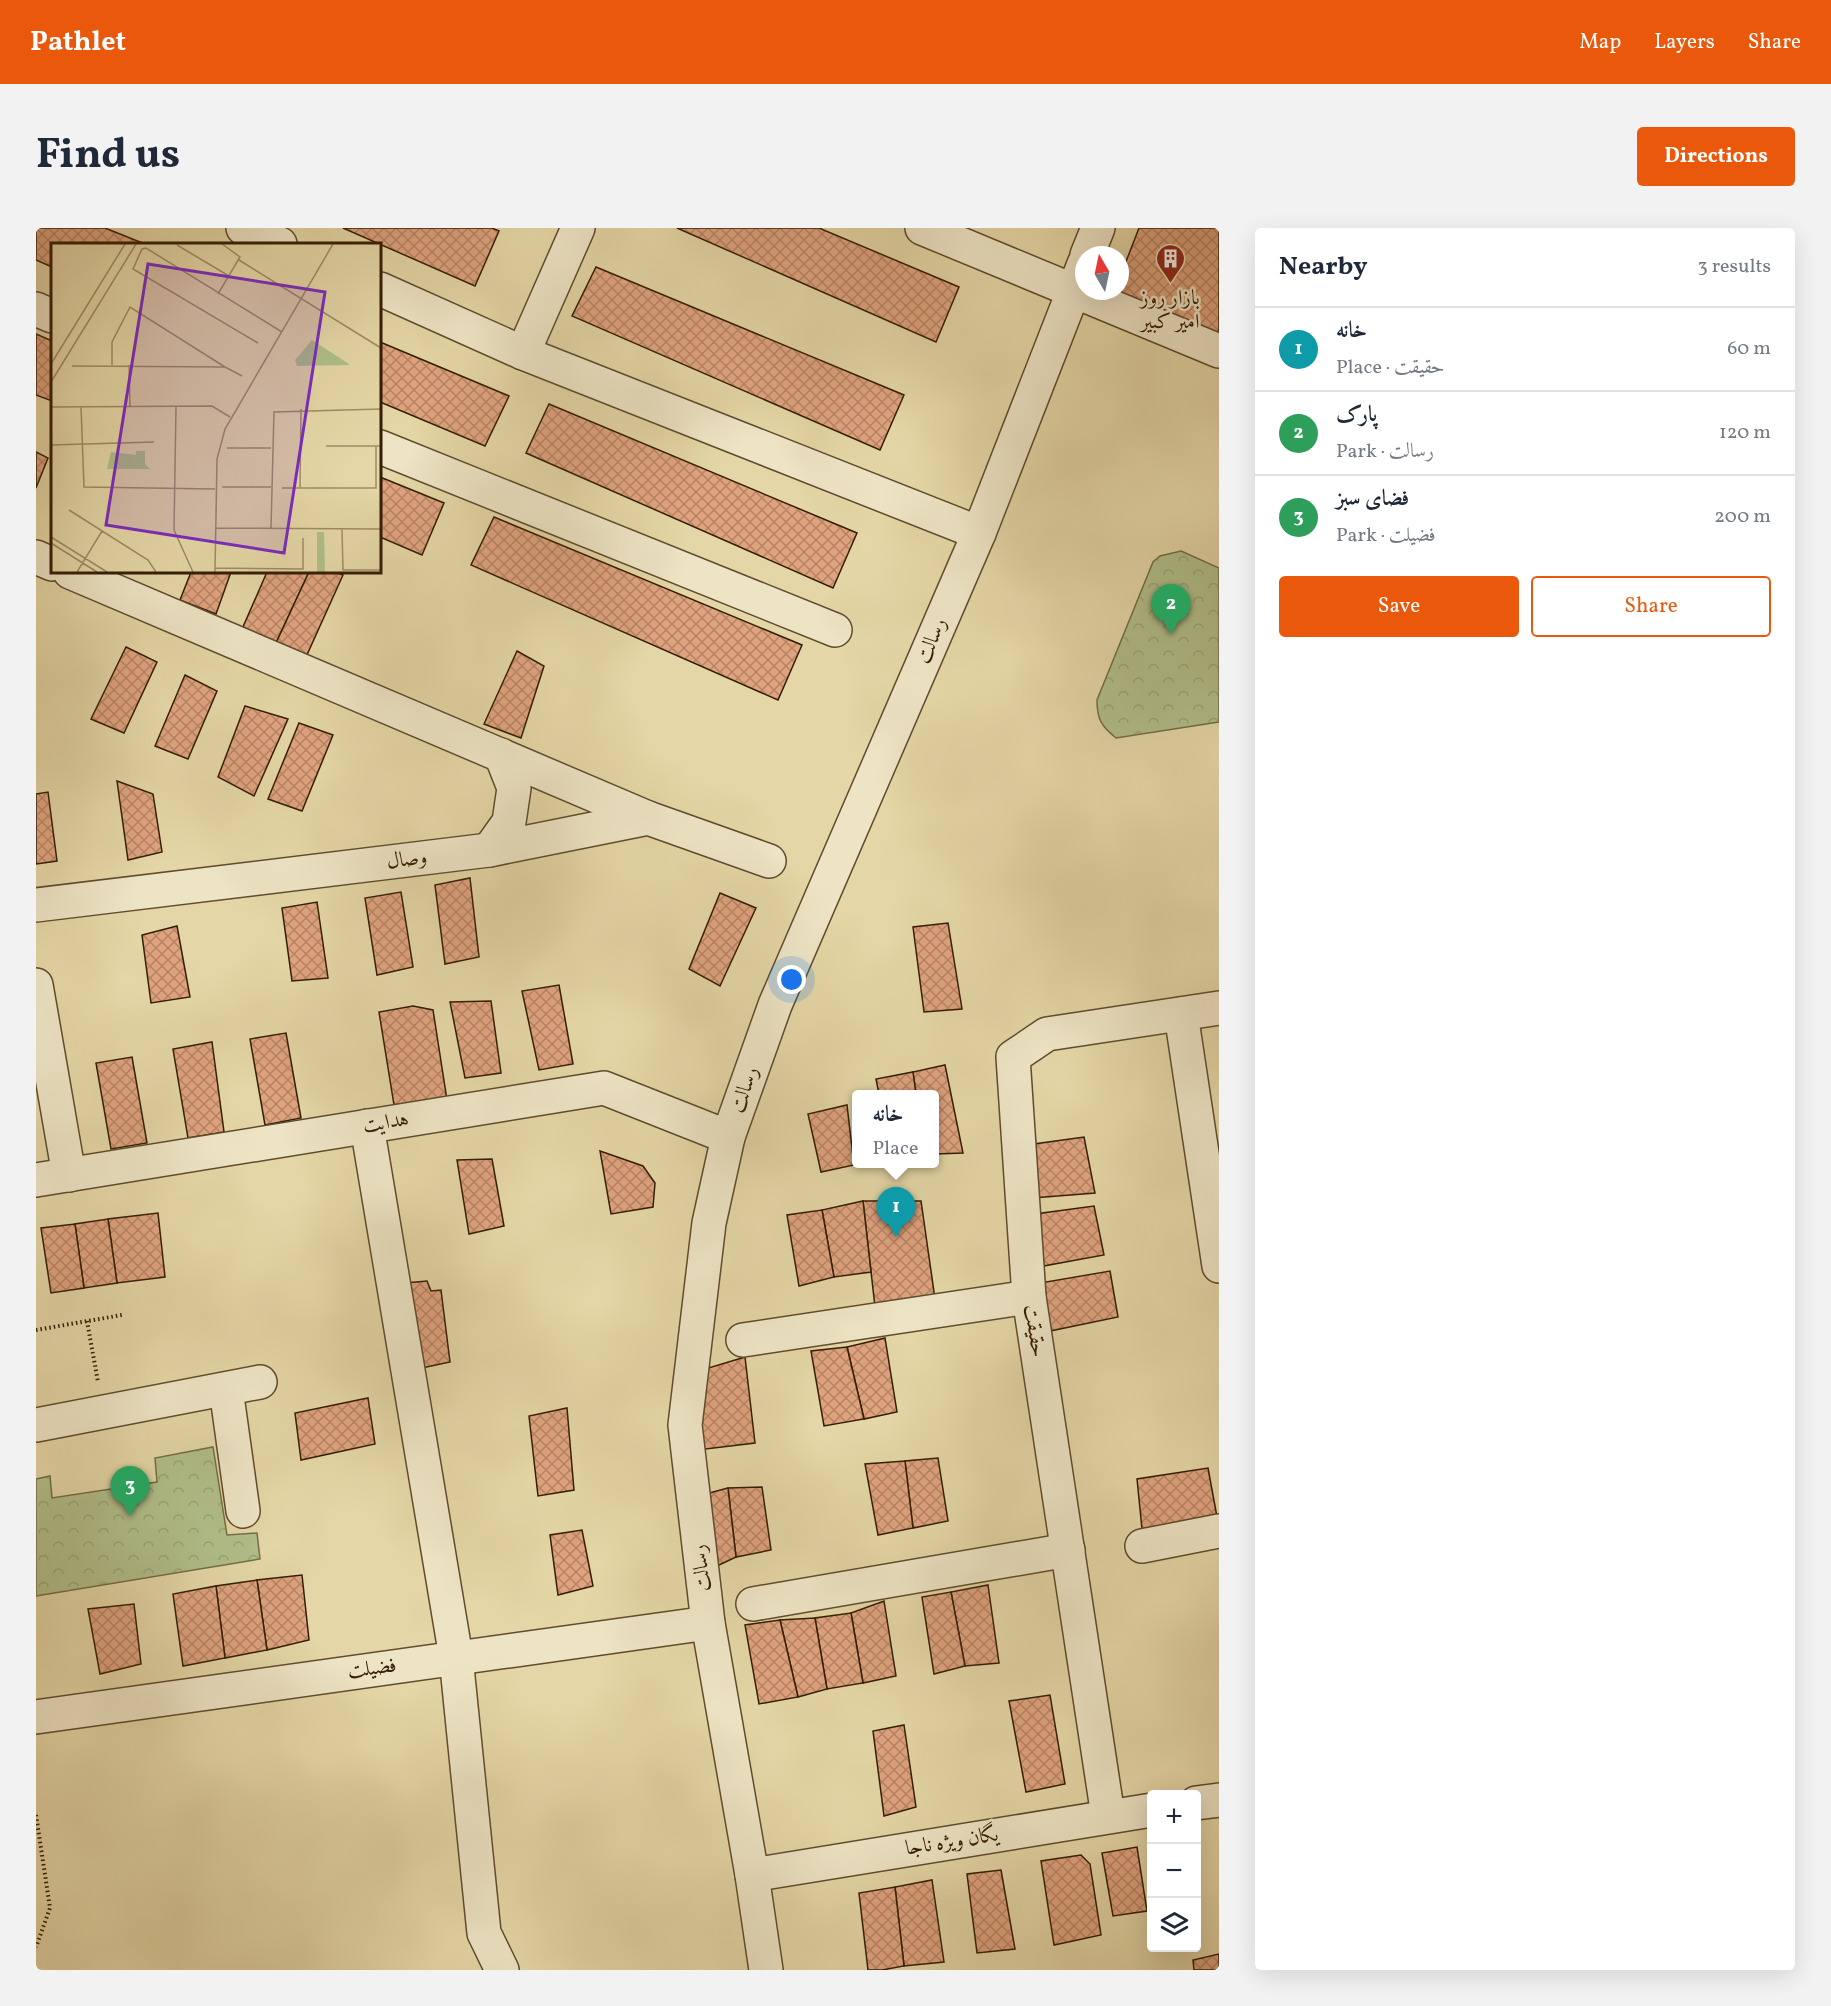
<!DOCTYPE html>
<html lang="en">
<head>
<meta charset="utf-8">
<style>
  :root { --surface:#fff; --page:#f2f2f3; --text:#1f2937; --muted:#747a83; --line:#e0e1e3; --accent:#ea580c }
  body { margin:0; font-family:Vollkorn,Amiri,serif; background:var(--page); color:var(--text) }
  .controls { position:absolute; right:18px; bottom:18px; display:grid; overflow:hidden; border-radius:6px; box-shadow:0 6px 24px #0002 }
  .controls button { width:54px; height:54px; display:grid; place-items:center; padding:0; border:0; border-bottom:2px solid var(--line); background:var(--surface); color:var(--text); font:30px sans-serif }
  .compass { position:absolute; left:1039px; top:18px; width:54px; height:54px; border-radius:50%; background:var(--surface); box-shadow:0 6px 24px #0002; rotate:351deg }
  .you { position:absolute; left:756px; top:752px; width:21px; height:21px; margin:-15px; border:4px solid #fff; border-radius:50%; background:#1a73e8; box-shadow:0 0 0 9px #1a73e833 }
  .badge { display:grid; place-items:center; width:39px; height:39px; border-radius:50%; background:var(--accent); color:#fff; font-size:20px; font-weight:700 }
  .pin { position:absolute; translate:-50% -50px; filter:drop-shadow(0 2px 3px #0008) }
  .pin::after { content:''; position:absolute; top:32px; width:21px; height:18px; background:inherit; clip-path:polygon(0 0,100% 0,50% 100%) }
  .popup { position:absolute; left:816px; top:862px; width:87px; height:78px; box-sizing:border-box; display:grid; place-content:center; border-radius:6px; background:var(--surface); filter:drop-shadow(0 2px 4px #0005); font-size:20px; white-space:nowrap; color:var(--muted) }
  .popup b { font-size:22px; color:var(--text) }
  .popup::after { content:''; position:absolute; left:50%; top:100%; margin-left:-12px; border:12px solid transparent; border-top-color:var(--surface) }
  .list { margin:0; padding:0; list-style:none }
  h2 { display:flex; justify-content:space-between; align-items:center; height:78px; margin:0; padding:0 24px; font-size:26px }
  h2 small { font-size:20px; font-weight:400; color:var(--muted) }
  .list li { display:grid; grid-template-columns:39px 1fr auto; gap:18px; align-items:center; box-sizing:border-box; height:84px; padding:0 24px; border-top:2px solid var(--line) }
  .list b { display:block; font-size:22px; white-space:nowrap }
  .list p { margin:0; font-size:20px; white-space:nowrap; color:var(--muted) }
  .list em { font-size:20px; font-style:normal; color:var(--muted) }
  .actions { display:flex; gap:12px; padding:18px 24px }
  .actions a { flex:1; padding:14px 0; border:2px solid var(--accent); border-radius:6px; text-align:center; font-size:21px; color:var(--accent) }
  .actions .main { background:var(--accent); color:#fff }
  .icon { flex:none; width:33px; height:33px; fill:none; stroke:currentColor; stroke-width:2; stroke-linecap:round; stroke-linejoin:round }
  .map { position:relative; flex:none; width:1183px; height:1742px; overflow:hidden; border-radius:6px }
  header { display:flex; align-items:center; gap:36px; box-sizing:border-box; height:84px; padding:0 30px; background:var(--accent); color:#fff }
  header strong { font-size:28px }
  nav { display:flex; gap:33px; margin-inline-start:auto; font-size:21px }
  .intro { display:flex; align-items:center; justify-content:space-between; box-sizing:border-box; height:144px; padding:0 36px }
  h1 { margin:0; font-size:42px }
  .button { padding:15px 27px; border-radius:6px; background:var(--accent); color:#fff; font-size:21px; font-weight:700 }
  main { display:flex; gap:36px; padding:0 36px }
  aside { flex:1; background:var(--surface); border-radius:6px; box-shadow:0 6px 24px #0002 }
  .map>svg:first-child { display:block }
  .park { fill:url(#park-crowns); stroke:#726e47; stroke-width:1.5 }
  .building { fill:url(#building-cross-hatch); stroke:#341d05; stroke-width:1.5 }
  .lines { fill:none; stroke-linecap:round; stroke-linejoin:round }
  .minor-casing { stroke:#604b2d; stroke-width:36 }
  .path { stroke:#341d05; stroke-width:4; stroke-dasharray:1.5 3; stroke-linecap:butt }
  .minor { stroke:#ede4c5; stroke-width:33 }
  .labels { text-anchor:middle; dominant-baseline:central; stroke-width:5; stroke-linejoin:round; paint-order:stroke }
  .poi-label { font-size:21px; fill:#341d05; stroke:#ede4c5 }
  .street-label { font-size:21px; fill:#341d05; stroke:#ede4c5 }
  .inset-road { fill:none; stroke:#9e8c66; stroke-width:1.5 }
  .view { fill:#7b2cbf; fill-opacity:0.15; stroke:#7b2cbf; stroke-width:3 }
  .inset-edge { fill:none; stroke:#341d05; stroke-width:3 }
</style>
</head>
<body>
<header>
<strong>Pathlet</strong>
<nav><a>Map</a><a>Layers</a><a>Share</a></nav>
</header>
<div class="intro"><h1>Find us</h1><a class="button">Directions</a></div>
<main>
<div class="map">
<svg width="1183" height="1742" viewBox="0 0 1183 1742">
  <defs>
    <pattern id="park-crowns" width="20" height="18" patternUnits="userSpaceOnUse" patternTransform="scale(1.5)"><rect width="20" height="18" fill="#b0be89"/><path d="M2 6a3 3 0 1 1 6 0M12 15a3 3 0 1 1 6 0" fill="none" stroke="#98a375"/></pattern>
    <pattern id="building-cross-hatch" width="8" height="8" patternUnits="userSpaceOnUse" patternTransform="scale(1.5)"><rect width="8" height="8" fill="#dfa37e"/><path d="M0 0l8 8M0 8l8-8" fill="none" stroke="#b68465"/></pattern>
  </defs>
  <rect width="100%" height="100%" fill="#e4d6a6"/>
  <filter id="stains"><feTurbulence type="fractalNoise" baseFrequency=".00333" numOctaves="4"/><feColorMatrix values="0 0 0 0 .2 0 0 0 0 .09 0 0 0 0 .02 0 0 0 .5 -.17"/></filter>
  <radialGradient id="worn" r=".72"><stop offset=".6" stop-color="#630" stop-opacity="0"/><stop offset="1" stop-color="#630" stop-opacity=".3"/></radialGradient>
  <g class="park">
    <path d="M1145,323L1183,340V494L1080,510C1065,498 1061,491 1061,472L1117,334L1124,328Z"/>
    <path d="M177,1219L191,1307L221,1305L224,1331L0,1368V1251L14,1248L16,1270L121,1254L119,1230Z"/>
  </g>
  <g class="building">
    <path d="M0,0H69L109,16H16V39L0,32Z"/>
    <path d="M307,0H456L463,3L439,58Z"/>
    <path d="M641,0H783L923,59L900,114Z"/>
    <path d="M1103,0H1183V116L1078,63H1084V49Z"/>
    <path d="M560,39L868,167L844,222L536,88Z"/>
    <path d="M0,106L16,113V173L0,167Z"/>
    <path d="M344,114L473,168L449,218L344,174Z"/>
    <path d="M513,176L821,305L797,360L490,225Z"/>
    <path d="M0,224L12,230L0,260Z"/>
    <path d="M344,249L408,275L386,327L344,309Z"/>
    <path d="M458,289L766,417L742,472L435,337Z"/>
    <path d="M155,344H195L180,386L144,372Z"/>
    <path d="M231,344H273L240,415L207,399Z"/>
    <path d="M273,344H298L307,347L270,429L240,415Z"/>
    <path d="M90,419L121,434L88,505L55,491Z"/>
    <path d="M481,423L508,438L485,510L448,496Z"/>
    <path d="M149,447L181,463L152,531L119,518Z"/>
    <path d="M209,478L252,491L218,568L182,549Z"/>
    <path d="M263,495L297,507L266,583L232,571Z"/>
    <path d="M81,553L117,566L126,624L92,632Z"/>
    <path d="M12,564L21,633L0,636V566Z"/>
    <path d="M434,650L443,729L409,736L399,657Z"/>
    <path d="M365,664L377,739L341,747L329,670Z"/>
    <path d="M684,665L720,680L684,758L653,741Z"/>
    <path d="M281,674L292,750L256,753L246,680Z"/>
    <path d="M912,695L926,781L888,784L877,699Z"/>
    <path d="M141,698L154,769L115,775L106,707Z"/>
    <path d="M523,757L537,836L503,842L486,763Z"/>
    <path d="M455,773L465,845L429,850L414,774Z"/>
    <path d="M377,778L397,782L411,872L358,877L343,784Z"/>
    <path d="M250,805L265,890L229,897L214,811Z"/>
    <path d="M176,814L188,904L152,910L137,821Z"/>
    <path d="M96,829L111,915L75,921L60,835Z"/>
    <path d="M909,837L927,925L899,926V866H880L877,844Z"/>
    <path d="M877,844L880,866H843L840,851Z"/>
    <path d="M811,877L818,937L785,944L772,886Z"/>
    <path d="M1048,909L1059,965L997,970L991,917Z"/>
    <path d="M564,923L607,938L619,955L617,979L575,986Z"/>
    <path d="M456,931L468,998L433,1006L421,932Z"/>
    <path d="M827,973H885L899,1071L839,1079Z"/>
    <path d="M827,973L835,1044L798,1049L786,982Z"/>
    <path d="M1058,978L1068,1027L1002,1039L999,986Z"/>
    <path d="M786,982L798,1049L763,1058L751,987Z"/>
    <path d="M122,985L129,1049L81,1055L72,991Z"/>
    <path d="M72,991L81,1055L48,1060L39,996Z"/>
    <path d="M39,996L48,1060L15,1065L5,1000Z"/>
    <path d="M1074,1043L1082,1089L1014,1103L1004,1055Z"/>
    <path d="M391,1053L395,1063L405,1062L414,1134L372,1143L369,1055Z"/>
    <path d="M849,1110L861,1184L828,1191L811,1119Z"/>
    <path d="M811,1119L828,1191L788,1198L775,1123Z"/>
    <path d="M709,1129L719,1215L653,1223L669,1141Z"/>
    <path d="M332,1170L339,1216L265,1232L259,1185Z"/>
    <path d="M531,1180L538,1262L502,1268L493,1188Z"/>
    <path d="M902,1230L912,1293L877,1300L869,1233Z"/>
    <path d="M869,1233L877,1300L842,1307L829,1236Z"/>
    <path d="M1172,1240L1181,1289L1106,1301L1101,1251Z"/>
    <path d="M726,1259L735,1322L700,1329L692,1260Z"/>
    <path d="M692,1260L700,1329L666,1345L658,1269Z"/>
    <path d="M546,1302L557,1358L522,1367L514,1307Z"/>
    <path d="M266,1347L273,1412L231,1422L221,1352Z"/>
    <path d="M221,1352L231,1422L189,1430L180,1358Z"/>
    <path d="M952,1357L963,1435L929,1438L915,1364Z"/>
    <path d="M180,1358L189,1430L147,1438L137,1366Z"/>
    <path d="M915,1364L929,1438L898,1446L886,1369Z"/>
    <path d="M848,1373L860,1448L827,1455L815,1385Z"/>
    <path d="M98,1376L105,1436L64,1446L52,1381Z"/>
    <path d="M815,1385L827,1455L791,1461L779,1390Z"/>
    <path d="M779,1390L791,1461L762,1469L744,1392Z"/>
    <path d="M744,1392L762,1469L723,1476L709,1397Z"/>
    <path d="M1014,1467L1029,1556L990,1564L973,1473Z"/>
    <path d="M868,1497L880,1579L848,1588L837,1503Z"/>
    <path d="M1101,1619L1111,1683L1077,1688L1066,1625Z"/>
    <path d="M1045,1627L1054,1636L1065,1707L1018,1717L1005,1633Z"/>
    <path d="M965,1642L979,1721L941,1725L931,1646Z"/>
    <path d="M896,1652L908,1734L868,1738L859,1659Z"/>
    <path d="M859,1659L868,1738L846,1742H832L823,1665Z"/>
    <path d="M1183,1726V1742H1158L1157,1732Z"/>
  </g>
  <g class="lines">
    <defs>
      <g id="minor">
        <path d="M207,0L244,16"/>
        <path d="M886,0L1183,123"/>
        <path d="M1051,27L1062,0"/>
        <path d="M344,61L487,125L943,305"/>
        <path d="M0,81L16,88"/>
        <path d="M487,125L542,0"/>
        <path d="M344,219L799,402"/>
        <path d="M0,329L16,336"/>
        <path d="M34,344L612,590"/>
        <path d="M453,622L473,594L478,560L465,527"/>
        <path d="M0,677L453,622L612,590L733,633"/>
        <path d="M0,757L33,947"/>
        <path d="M1145,786L1183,1038"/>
        <path d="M331,898L420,1429L448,1705L466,1742"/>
        <path d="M0,952L568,860L692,909"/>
        <path d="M707,1112L993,1069"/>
        <path d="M190,1161L207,1283"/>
        <path d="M0,1197L224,1154"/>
        <path d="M1106,1318L1183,1303"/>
        <path d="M717,1376L1032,1322"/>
        <path d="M0,1489L672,1395"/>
        <path d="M1160,1575L1183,1572"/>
        <path d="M1072,1588L993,1069L977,829L1011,806L1183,780"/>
        <path d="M716,1647L1116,1582"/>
        <path d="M730,1742L716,1647L672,1395L649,1197L673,995L692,909L739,777L943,305L1048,36"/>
      </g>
    </defs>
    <use href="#minor" class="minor-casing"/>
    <g class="path">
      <path d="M51,1093L62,1154"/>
      <path d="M0,1102L86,1087"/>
      <path d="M0,1587L14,1680L0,1719"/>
    </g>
    <use href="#minor" class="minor"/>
  </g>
  <defs>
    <symbol id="building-pin" viewBox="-11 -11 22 30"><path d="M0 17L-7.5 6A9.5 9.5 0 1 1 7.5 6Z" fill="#8f2418" stroke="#ede4c5"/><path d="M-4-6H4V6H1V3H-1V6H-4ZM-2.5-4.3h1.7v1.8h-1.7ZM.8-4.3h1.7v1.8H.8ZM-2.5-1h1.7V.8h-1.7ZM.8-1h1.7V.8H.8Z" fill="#fff"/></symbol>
  </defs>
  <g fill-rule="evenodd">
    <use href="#building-pin" x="1118" y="14" width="33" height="45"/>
  </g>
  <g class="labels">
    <g class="poi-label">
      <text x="1134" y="70">بازار روز<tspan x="1134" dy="24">امیر کبیر</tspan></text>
    </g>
    <g class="street-label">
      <text transform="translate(896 413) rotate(-67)">رسالت</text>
      <text transform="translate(371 632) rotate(-7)">وصال</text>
      <text transform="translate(709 862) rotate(-71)">رسالت</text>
      <text transform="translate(350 895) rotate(-9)">هدایت</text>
      <text transform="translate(998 1103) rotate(81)">حقیقت</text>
      <text transform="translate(666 1340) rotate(-97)">رسالت</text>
      <text transform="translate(336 1441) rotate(-8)">فضیلت</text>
      <text transform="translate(916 1614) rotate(-9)">یگان ویژه ناجا</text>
    </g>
  </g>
  <g transform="translate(15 15)">
    <rect width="330" height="330" fill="#e4d6a6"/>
    <path d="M261,97L298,121V122L246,123L244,117ZM85,208H94V221L99,226H56L60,209L85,212ZM266,289H273L274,329H266Z" fill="#b0be89"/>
    <path class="inset-road" d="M126,2L178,33M188,17L330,105M167,51L189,14L171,1M207,100L82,26L91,6L95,5L231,89M0,121L74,1M61,122V99L79,64L174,124M78,122L79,164M21,123L174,124L191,133M0,139L85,1M0,164L161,163L179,174M30,164L33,244L164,246M125,164L123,287L142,329M0,202L103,199M275,203H330M176,205H220M171,244H220M249,244L250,166M231,245H325V203M18,267L97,317L105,329M165,285L330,286M220,285L223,169L330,166M291,286L292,327H330M0,294L56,329M0,300L46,329M164,325L252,326V295M26,329L51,288M164,329L166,216L174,186L282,1"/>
    <path class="view" d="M97,21L274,49L233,310L55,282Z"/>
    <rect width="330" height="330" class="inset-edge"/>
  </g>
  <rect width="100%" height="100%" filter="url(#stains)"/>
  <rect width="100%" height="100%" fill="url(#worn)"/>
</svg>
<div class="controls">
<button>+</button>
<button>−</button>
<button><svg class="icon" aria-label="layers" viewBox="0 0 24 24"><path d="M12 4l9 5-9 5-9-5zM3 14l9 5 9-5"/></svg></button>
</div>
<svg class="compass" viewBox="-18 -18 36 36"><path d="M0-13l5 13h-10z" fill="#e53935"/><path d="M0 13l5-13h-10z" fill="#747a83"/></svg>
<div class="you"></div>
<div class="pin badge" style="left:860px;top:1009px;background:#0f9aa8">1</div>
<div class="popup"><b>خانه</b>Place</div>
<div class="pin badge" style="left:1135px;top:406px;background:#2e9e5b">2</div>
<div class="pin badge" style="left:94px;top:1288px;background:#2e9e5b">3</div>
</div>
<aside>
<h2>Nearby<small>3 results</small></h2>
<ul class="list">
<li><span class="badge" style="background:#0f9aa8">1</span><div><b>خانه</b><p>Place · حقیقت</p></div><em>60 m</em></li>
<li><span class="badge" style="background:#2e9e5b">2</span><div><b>پارک</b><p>Park · رسالت</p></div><em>120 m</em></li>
<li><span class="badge" style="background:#2e9e5b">3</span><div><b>فضای سبز</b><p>Park · فضیلت</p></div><em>200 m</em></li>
</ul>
<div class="actions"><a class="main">Save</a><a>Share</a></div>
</aside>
</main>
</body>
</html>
